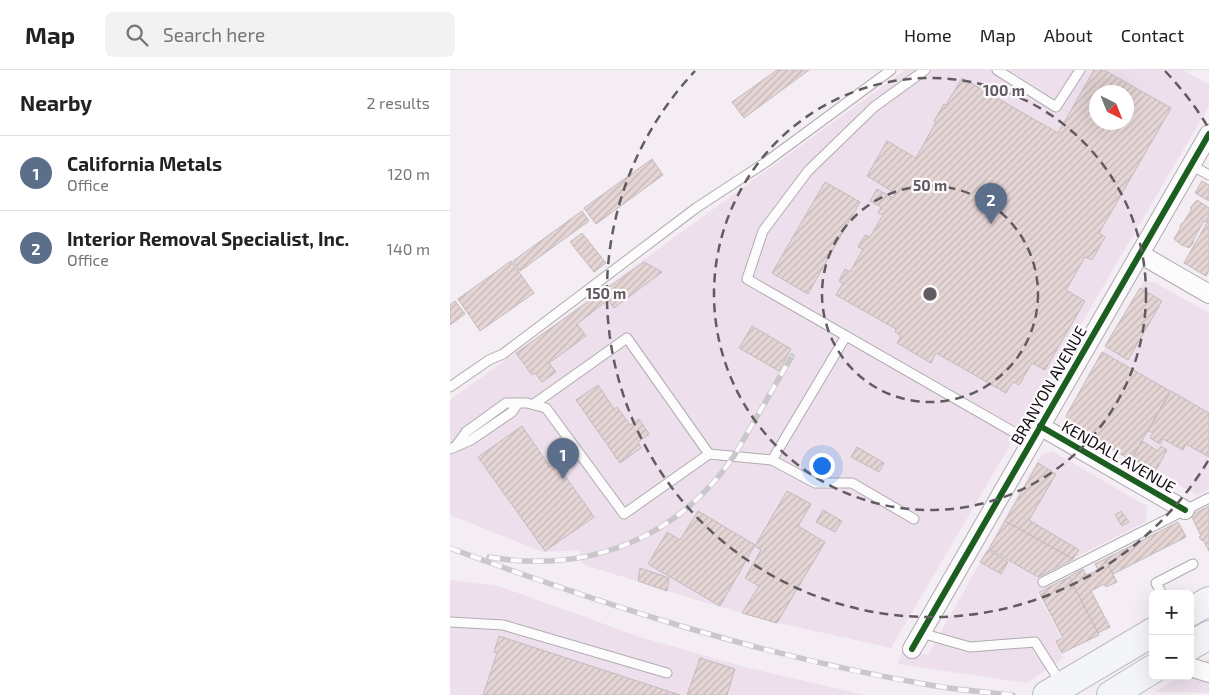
<!DOCTYPE html>
<html lang="en">
<head>
<meta charset="utf-8">
<style>
  :root { --surface:#fff; --page:#f2f2f2; --text:#222; --muted:#767676; --line:#e0e0e0; --accent:#d93025 }
  body { margin:0; font-family:"Exo 2",sans-serif; background:var(--page); color:var(--text) }
  .controls { position:absolute; right:15px; bottom:15px; display:grid; overflow:hidden; border-radius:8px; box-shadow:0 5px 20px #0002 }
  .controls button { width:45px; height:45px; display:grid; place-items:center; padding:0; border:0; border-bottom:1px solid var(--line); background:var(--surface); color:var(--text); font:25px sans-serif }
  .compass { position:absolute; left:639px; top:15px; width:45px; height:45px; border-radius:50%; background:var(--surface); box-shadow:0 5px 20px #0002; rotate:137deg }
  .you { position:absolute; left:371px; top:395px; width:18px; height:18px; margin:-12px; border:4px solid #fff; border-radius:50%; background:#1a73e8; box-shadow:0 0 0 8px #1a73e833 }
  .badge { display:grid; place-items:center; width:32px; height:32px; border-radius:50%; background:var(--accent); color:#fff; font-size:16px; font-weight:700 }
  .pin { position:absolute; translate:-50% -41px; filter:drop-shadow(0 1px 2px #0008) }
  .pin::after { content:''; position:absolute; top:26px; width:18px; height:15px; background:inherit; clip-path:polygon(0 0,100% 0,50% 100%) }
  .list { margin:0; padding:0; list-style:none }
  h2 { display:flex; justify-content:space-between; align-items:center; height:65px; margin:0; padding:0 20px; font-size:21px }
  h2 small { font-size:16px; font-weight:400; color:var(--muted) }
  .list li { display:grid; grid-template-columns:32px 1fr auto; gap:15px; align-items:center; box-sizing:border-box; height:75px; padding:0 20px; border-top:1px solid var(--line) }
  .list b { display:block; font-size:19px; white-space:nowrap }
  .list p { margin:0; font-size:16px; white-space:nowrap; color:var(--muted) }
  .list em { font-size:16px; font-style:normal; color:var(--muted) }
  .icon { flex:none; width:28px; height:28px; fill:none; stroke:currentColor; stroke-width:2; stroke-linecap:round; stroke-linejoin:round }
  .map { position:relative; flex:none; width:759px; height:625px; overflow:hidden }
  header { display:flex; align-items:center; gap:30px; box-sizing:border-box; height:70px; padding:0 25px; background:var(--surface); border-bottom:1px solid var(--line) }
  header strong { font-size:24px }
  nav { display:flex; gap:28px; margin-inline-start:auto; font-size:18px }
  .search { width:350px; height:45px; background:var(--page); display:flex; align-items:center; gap:12px; box-sizing:border-box; padding:0 18px; border-radius:8px; color:var(--muted); font-size:19px }
  main { display:flex }
  aside { flex:1; background:var(--surface) }
  .map>svg:first-child { display:block }
  .built { fill:#ede0ec; fill-rule:evenodd }
  .building { fill:url(#building-hatch); stroke:#c2bbbe; fill-rule:evenodd }
  .lines { fill:none; stroke-linecap:round; stroke-linejoin:round }
  .service-casing { stroke:#b0abb0; stroke-width:11 }
  .minor-casing { stroke:#b0abb0; stroke-width:20 }
  .primary-casing { stroke:#bbbbc4; stroke-width:30 }
  .service { stroke:#fdfcfd; stroke-width:9 }
  .minor { stroke:#fdfcfd; stroke-width:18 }
  .primary { stroke:#f4f5f8; stroke-width:28 }
  .rail-casing { stroke:#cac7ca; stroke-width:5.5 }
  .rail { stroke:#fefbfe; stroke-width:4; stroke-dasharray:11; stroke-linecap:butt }
  .cycleway-casing { stroke:#fefbfe; stroke-width:9 }
  .cycleway { stroke:#1b5e20; stroke-width:6 }
  .ring { fill:none; stroke:#625c61; stroke-width:2.5; stroke-dasharray:9 6 }
  .labels { text-anchor:middle; dominant-baseline:central; stroke-width:4.5; stroke-linejoin:round; paint-order:stroke }
  .street-label { font-size:16px; fill:#130e12; stroke:#fefbfe }
  .centre { fill:#625c61; stroke:#fefbfe; stroke-width:2.5 }
  .ring-label { font-size:15px; text-anchor:middle; font-weight:bold; fill:#625c61; stroke:#fefbfe; stroke-width:4.5; stroke-linejoin:round; paint-order:stroke }
</style>
</head>
<body>
<header>
<strong>Map</strong>
<div class="search"><svg class="icon" aria-label="search" viewBox="0 0 24 24"><circle cx="10" cy="10" r="6"/><path d="M15 15l6 6"/></svg>Search here</div>
<nav><a>Home</a><a>Map</a><a>About</a><a>Contact</a></nav>
</header>
<main>
<aside>
<h2>Nearby<small>2 results</small></h2>
<ul class="list">
<li><span class="badge" style="background:#5c6f8a">1</span><div><b>California Metals</b><p>Office</p></div><em>120 m</em></li>
<li><span class="badge" style="background:#5c6f8a">2</span><div><b>Interior Removal Specialist, Inc.</b><p>Office</p></div><em>140 m</em></li>
</ul>
</aside>
<div class="map">
<svg width="759" height="625" viewBox="0 0 759 625">
  <defs>
    <pattern id="building-hatch" width="6" height="6" patternUnits="userSpaceOnUse" patternTransform="scale(1.25)"><rect width="6" height="6" fill="#e6d5d5"/><path d="M-1 1l2-2M0 6l6-6M5 7l2-2" fill="none" stroke="#c4b6b6"/></pattern>
  </defs>
  <rect width="100%" height="100%" fill="#f4eef4"/>
  <g class="built">
    <path d="M455,0H733L759,14V36L441,578L328,553L246,530L132,494L129,480L93,482L0,445V330ZM646,22H676V52H646Z"/>
    <path d="M693,212H704L759,243V420L747,425L620,355L616,348L617,344Z"/>
    <path d="M602,381L697,436L696,452L632,484L590,508L595,517L587,522L611,568L605,571L614,588L577,613L448,594L452,581L478,585L587,391L594,383Z"/>
    <path d="M0,510L49,516L190,567L291,596L415,625H0Z"/>
    <path d="M759,589V623L705,622L730,606H740V600Z"/>
  </g>
  <g class="building">
    <path d="M327,0H359L294,48L282,32Z"/>
    <path d="M644,0H654L721,38L649,163L655,167L642,190L635,187L616,220L635,231L595,300L582,293L569,315L563,312L556,323L486,283L481,293L447,273L451,266L445,262L446,259L386,225L393,213L389,211L395,199L400,202L413,179L408,177L415,165L420,167L433,145L428,143L431,137L420,131L427,119L443,128L445,123L417,106L437,71L466,88L486,52L484,51L494,34L496,35L512,8L608,63ZM646,22H676V52H646Z"/>
    <path d="M202,89L213,105L146,154L134,138Z"/>
    <path d="M752,111L759,115V131L745,123Z"/>
    <path d="M375,112L410,132L358,224L322,203Z"/>
    <path d="M747,130L759,138V146L756,152L754,151L743,171L744,172L739,178L733,175V176L724,169L731,157L730,156L732,153H733L742,139L740,138Z"/>
    <path d="M132,141L139,151L70,201L63,191Z"/>
    <path d="M759,149V201L756,206L734,193Z"/>
    <path d="M132,163L156,193L144,202L120,172Z"/>
    <path d="M61,191L84,223L30,261L8,229Z"/>
    <path d="M194,192L212,202L164,238L158,230L127,254L136,266L99,293L106,302L92,312L85,303L82,305L66,283Z"/>
    <path d="M690,218L712,231L678,290L655,276Z"/>
    <path d="M5,231L15,244L0,255V235Z"/>
    <path d="M302,256L341,279L329,301L289,278Z"/>
    <path d="M652,282L720,321L681,390L620,355L616,348L617,344Z"/>
    <path d="M148,315L164,339L167,337L180,355L189,349L199,364L188,372L191,378L170,393L126,330Z"/>
    <path d="M721,321L759,343V387L736,374L733,380L713,369L710,374L700,368L703,363L698,361Z"/>
    <path d="M72,356L100,397L106,393L144,447L95,481L28,387Z"/>
    <path d="M692,371L708,381L711,376L717,380L705,402L682,389Z"/>
    <path d="M407,377L434,393L429,402L401,387Z"/>
    <path d="M588,393L606,404L579,450L629,480L623,489L555,451Z"/>
    <path d="M337,421L361,434L348,456L375,472L327,553L292,543L309,516L295,508L311,480L305,476Z"/>
    <path d="M759,436V481L753,470L752,471L749,467L751,466L741,445Z"/>
    <path d="M373,440L392,451L385,462L366,452Z"/>
    <path d="M248,441L305,475L270,536L198,494L217,462L230,470Z"/>
    <path d="M671,441L679,452L672,456L665,445Z"/>
    <path d="M555,451L623,489L588,507L539,479Z"/>
    <path d="M728,452L736,467L663,504L655,489Z"/>
    <path d="M538,480L558,492L551,504L530,492Z"/>
    <path d="M655,489L667,512L656,517L654,514L641,521L660,557L648,563L619,507L633,499L636,505L648,500L645,494Z"/>
    <path d="M190,498L219,508L217,521L188,511Z"/>
    <path d="M619,507L649,565L612,583L606,571L613,568L589,522Z"/>
    <path d="M49,566L230,625H33L47,583L44,582Z"/>
    <path d="M250,588L285,599L277,625H237Z"/>
  </g>
  <g class="lines">
    <defs>
      <g id="service">
        <path d="M475,0L424,37L358,101L313,161L297,209L581,372"/>
        <path d="M547,0L606,37L630,0"/>
        <path d="M741,95L759,105"/>
        <path d="M396,266L322,390L365,413H402L464,449"/>
        <path d="M0,317L39,290L53,284L246,138L316,92L441,0"/>
        <path d="M84,334L177,268L259,384"/>
        <path d="M6,376L16,362L56,333H77L96,338L174,444L259,384L322,390"/>
        <path d="M0,379L21,370L62,342L68,333"/>
        <path d="M593,512L759,428"/>
        <path d="M712,524L706,513L743,494"/>
        <path d="M0,552L53,555L217,603"/>
        <path d="M471,563L520,577L585,572L611,613"/>
      </g>
      <g id="minor">
        <path d="M690,184L759,224"/>
        <path d="M590,356L735,440"/>
        <path d="M462,579L759,64"/>
        <path d="M740,597L759,603"/>
      </g>
      <g id="primary">
        <path d="M740,542L759,531"/>
        <path d="M740,576L759,565"/>
        <path d="M597,625L703,562"/>
        <path d="M661,625L703,599"/>
      </g>
    </defs>
    <use href="#service" class="service-casing"/>
    <use href="#minor" class="minor-casing"/>
    <use href="#primary" class="primary-casing"/>
    <use href="#service" class="service"/>
    <use href="#minor" class="minor"/>
    <use href="#primary" class="primary"/>
    <defs>
      <g id="rail">
        <path d="M0,478C156,536 316,587 480,615C507,620 535,622 563,625"/>
        <path d="M39,487C138,504 227,469 284,386L342,286"/>
      </g>
    </defs>
    <use href="#rail" class="rail-casing"/>
    <use href="#rail" class="rail"/>
    <defs>
      <g id="cycleway">
        <path d="M590,356L735,440"/>
        <path d="M462,579L759,64"/>
      </g>
    </defs>
    <use href="#cycleway" class="cycleway-casing"/>
    <use href="#cycleway" class="cycleway"/>
  </g>
  <g class="ring">
    <circle cx="480" cy="224" r="108"/>
    <circle cx="480" cy="224" r="216"/>
    <path d="M758 391A324 324 0 1 1 245 1M715 1A324 324 0 0 1 758 57"/>
  </g>
  <g class="labels">
    <g class="street-label">
      <text transform="translate(598 315) rotate(-60)">BRANYON AVENUE</text>
      <text transform="translate(669 386) rotate(30)">KENDALL AVENUE</text>
    </g>
  </g>
  <circle cx="480" cy="224" r="8" class="centre"/>
  <g class="ring-label">
    <text x="554" y="26">100 m</text>
    <text x="480" y="121">50 m</text>
    <text x="156" y="229">150 m</text>
  </g>
</svg>
<div class="controls">
<button>+</button>
<button>−</button>
</div>
<svg class="compass" viewBox="-18 -18 36 36"><path d="M0-13l5 13h-10z" fill="#e53935"/><path d="M0 13l5-13h-10z" fill="#767676"/></svg>
<div class="you"></div>
<div class="pin badge" style="left:113px;top:409px;background:#5c6f8a">1</div>
<div class="pin badge" style="left:541px;top:154px;background:#5c6f8a">2</div>
</div>
</main>
</body>
</html>
